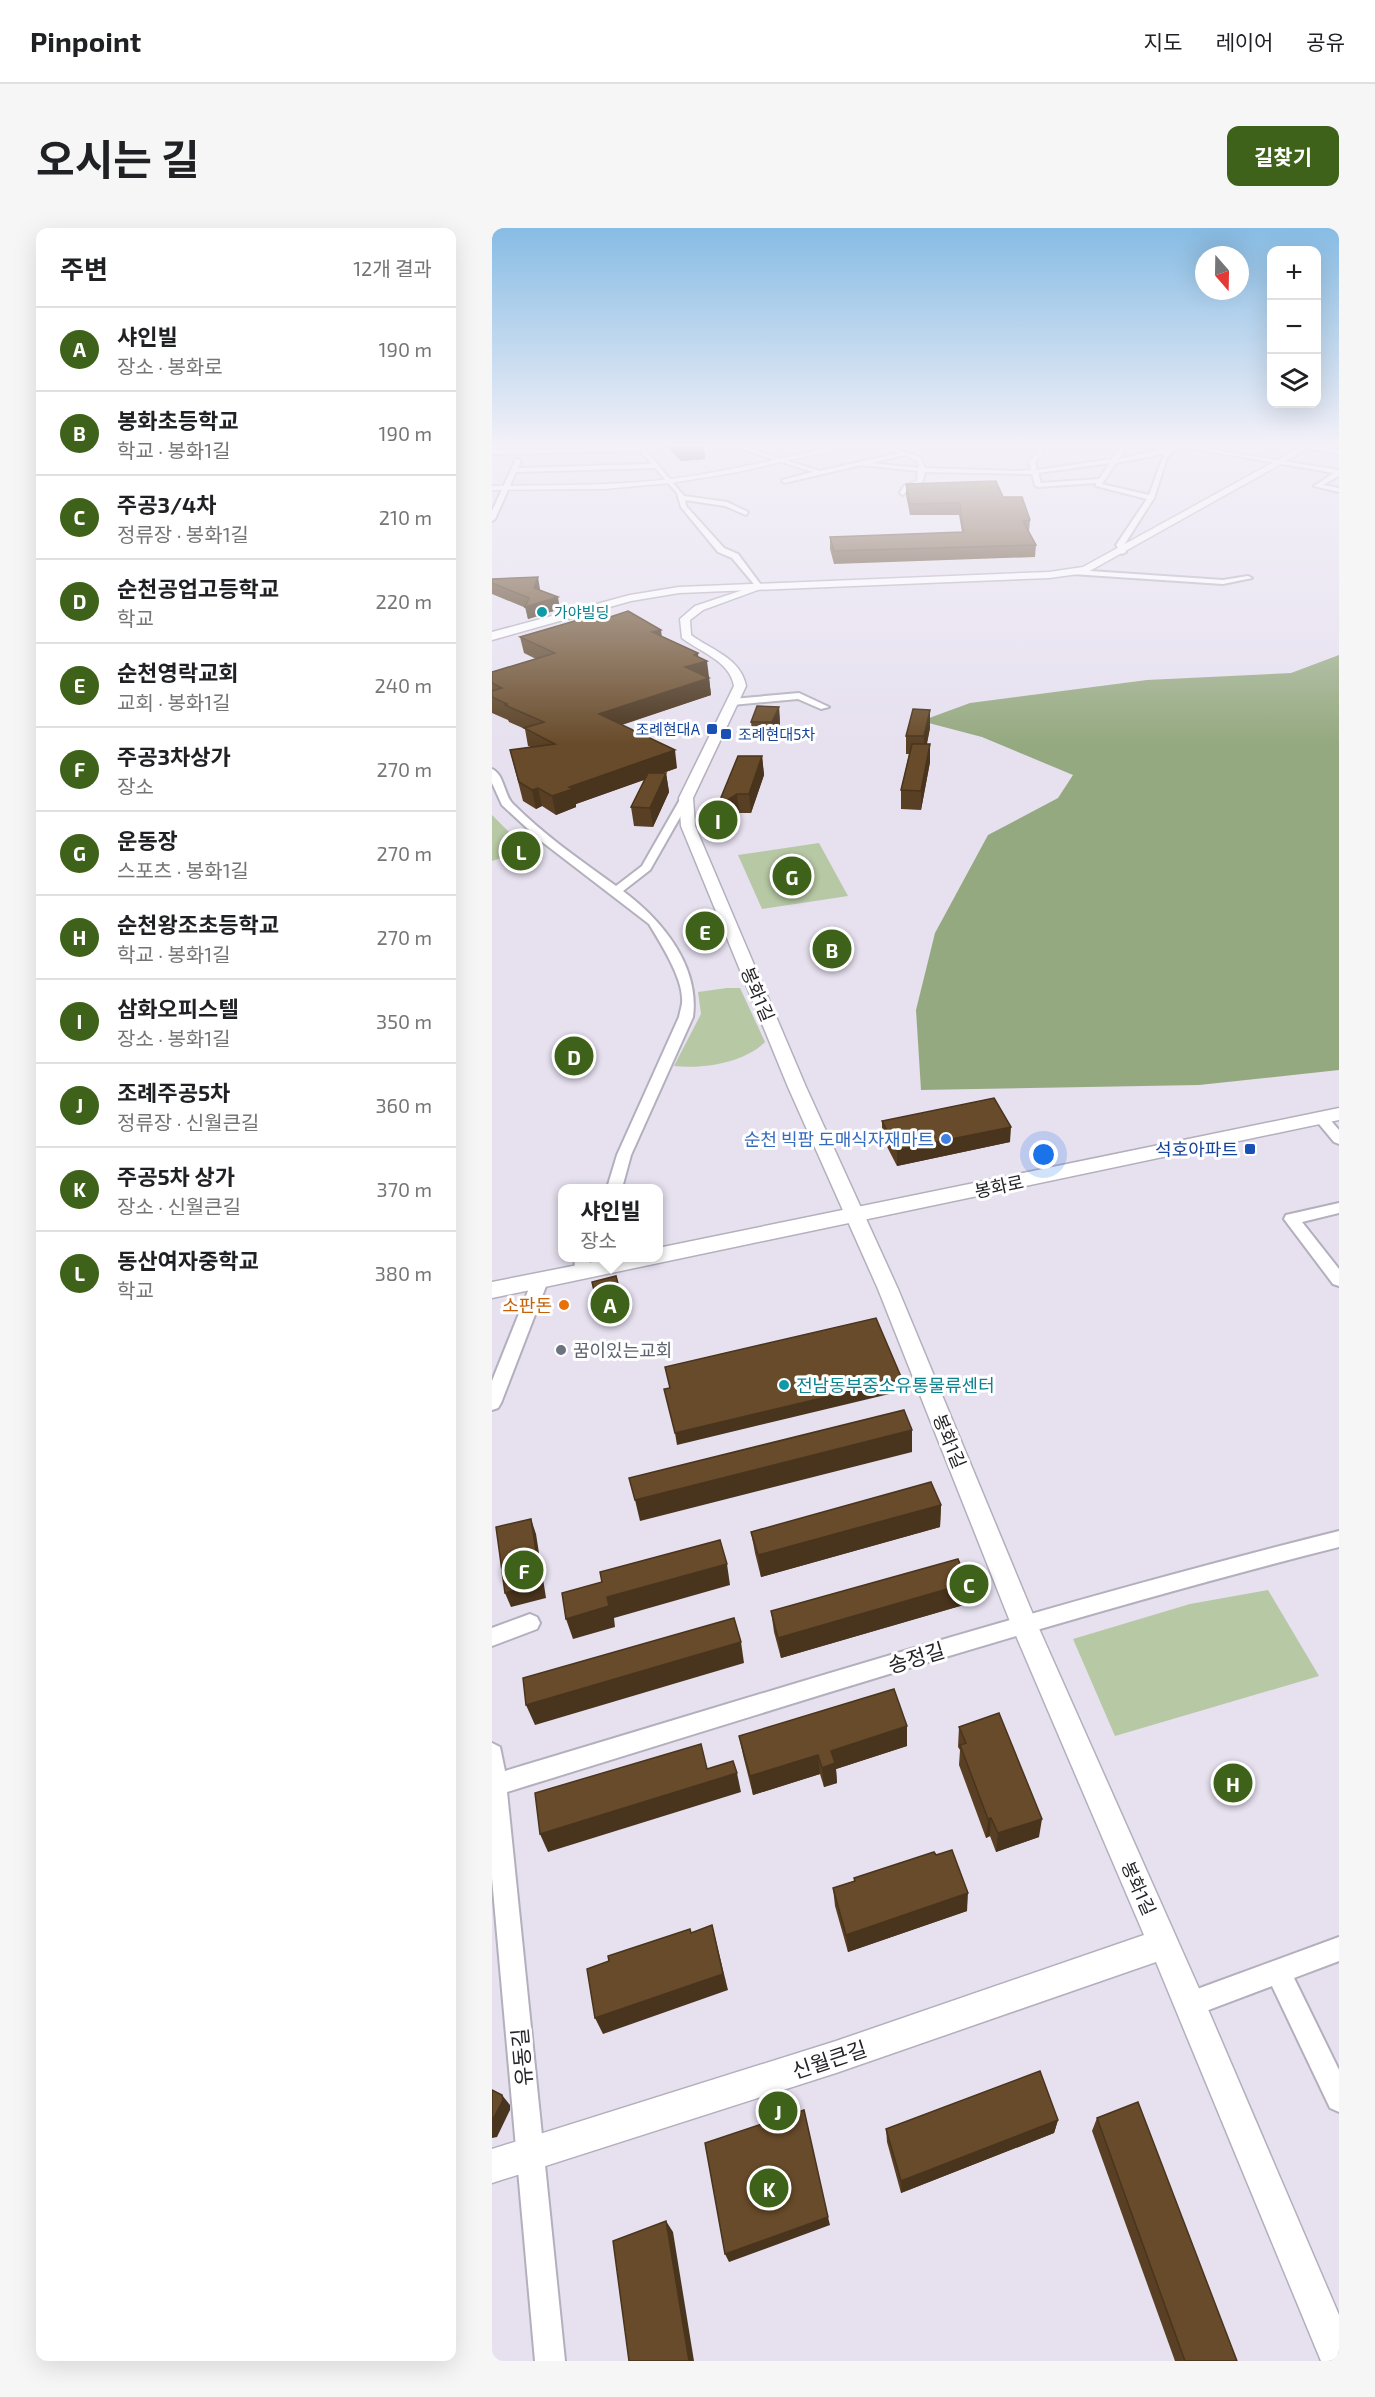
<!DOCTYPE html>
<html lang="ko">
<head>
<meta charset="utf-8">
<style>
  :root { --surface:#fff; --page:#f6f6f6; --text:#202124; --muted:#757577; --line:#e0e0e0; --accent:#3f621a }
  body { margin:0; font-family:"Exo 2","Noto Sans KR",sans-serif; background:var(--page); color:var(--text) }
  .controls { position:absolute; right:18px; top:18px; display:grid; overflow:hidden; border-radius:12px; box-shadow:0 6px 24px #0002 }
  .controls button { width:54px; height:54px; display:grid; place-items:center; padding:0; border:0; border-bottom:2px solid var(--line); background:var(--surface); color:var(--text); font:30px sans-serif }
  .compass { position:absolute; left:703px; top:18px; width:54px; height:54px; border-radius:50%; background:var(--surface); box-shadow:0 6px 24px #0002; rotate:160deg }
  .you { position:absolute; left:552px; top:927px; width:21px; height:21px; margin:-15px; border:4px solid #fff; border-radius:50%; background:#1a73e8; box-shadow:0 0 0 9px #1a73e833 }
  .badge { display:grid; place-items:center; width:39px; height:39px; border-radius:50%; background:var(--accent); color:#fff; font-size:20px; font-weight:700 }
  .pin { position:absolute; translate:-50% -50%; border:3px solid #fff; box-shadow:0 2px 6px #0006 }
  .popup { position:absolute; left:66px; top:956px; width:105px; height:78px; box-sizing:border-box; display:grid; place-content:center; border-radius:12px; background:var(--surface); filter:drop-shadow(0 2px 4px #0005); font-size:20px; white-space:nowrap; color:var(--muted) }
  .popup b { font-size:22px; color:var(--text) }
  .popup::after { content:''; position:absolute; left:50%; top:100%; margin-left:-12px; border:12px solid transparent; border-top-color:var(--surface) }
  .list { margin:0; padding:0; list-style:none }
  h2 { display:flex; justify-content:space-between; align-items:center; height:78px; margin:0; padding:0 24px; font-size:26px }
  h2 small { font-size:20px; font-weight:400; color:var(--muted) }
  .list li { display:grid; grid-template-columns:39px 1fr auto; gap:18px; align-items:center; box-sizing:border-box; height:84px; padding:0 24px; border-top:2px solid var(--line) }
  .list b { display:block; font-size:22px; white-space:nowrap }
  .list p { margin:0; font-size:20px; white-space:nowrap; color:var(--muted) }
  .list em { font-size:20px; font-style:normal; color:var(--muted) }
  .icon { flex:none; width:33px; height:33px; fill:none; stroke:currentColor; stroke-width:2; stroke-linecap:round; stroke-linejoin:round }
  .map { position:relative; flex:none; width:847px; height:2133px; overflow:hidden; border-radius:12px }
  header { display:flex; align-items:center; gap:36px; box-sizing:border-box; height:84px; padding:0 30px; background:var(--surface); border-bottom:2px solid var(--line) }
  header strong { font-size:28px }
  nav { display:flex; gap:33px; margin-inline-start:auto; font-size:21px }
  .intro { display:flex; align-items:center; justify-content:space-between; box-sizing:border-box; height:144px; padding:0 36px }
  h1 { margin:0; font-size:42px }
  .button { padding:15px 27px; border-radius:12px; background:var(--accent); color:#fff; font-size:21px; font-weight:700 }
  main { display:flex; gap:36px; padding:0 36px }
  aside { flex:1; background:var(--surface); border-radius:12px; box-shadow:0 6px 24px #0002 }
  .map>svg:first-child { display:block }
  .green { fill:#b6c8a4 }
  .forest { fill:#95a980 }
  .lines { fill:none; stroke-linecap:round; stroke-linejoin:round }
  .minor-casing { stroke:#b4afbd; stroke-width:4 }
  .tertiary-casing { stroke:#b4afbd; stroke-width:3 }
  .secondary-casing { stroke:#b4afbd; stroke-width:3 }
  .minor { fill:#fff; fill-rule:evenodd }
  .tertiary { fill:#fff; fill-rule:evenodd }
  .secondary { fill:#fff; fill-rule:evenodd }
  .wall { fill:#594024 }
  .shaded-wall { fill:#49341d }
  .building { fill:#684b2a; stroke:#49341d; stroke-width:1.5 }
  .culture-dot { fill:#0f9aa8; stroke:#fff; stroke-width:2 }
  .transit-dot { fill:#1a4fb4; stroke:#fff; stroke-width:2 }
  .shop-dot { fill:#3f7fe0; stroke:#fff; stroke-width:2 }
  .food-dot { fill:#e8710a; stroke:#fff; stroke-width:2 }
  .worship-dot { fill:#6b7280; stroke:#fff; stroke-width:2 }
  .labels { text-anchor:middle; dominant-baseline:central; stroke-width:6; stroke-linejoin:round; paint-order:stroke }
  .far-culture-label { font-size:15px; fill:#0d838f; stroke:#fff; text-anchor:start }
  .far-transit-label { font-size:15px; fill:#164399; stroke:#fff; text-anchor:end }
  .street-label { font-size:18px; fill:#262429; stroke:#fff }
  .shop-label { font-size:18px; fill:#366cbe; stroke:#fff; text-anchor:end }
  .transit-label { font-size:18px; fill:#164399; stroke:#fff; text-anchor:end }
  .food-label { font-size:18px; fill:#c56008; stroke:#fff; text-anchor:end }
  .worship-label { font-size:18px; fill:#5b616d; stroke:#fff; text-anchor:start }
  .culture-label { font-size:18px; fill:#0d838f; stroke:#fff; text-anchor:start }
  .near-street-label { font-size:21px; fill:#262429; stroke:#fff }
</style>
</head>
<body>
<header>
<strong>Pinpoint</strong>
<nav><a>지도</a><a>레이어</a><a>공유</a></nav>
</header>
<div class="intro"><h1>오시는 길</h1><a class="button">길찾기</a></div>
<main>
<aside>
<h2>주변<small>12개 결과</small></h2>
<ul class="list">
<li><span class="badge">A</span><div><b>샤인빌</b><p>장소 · 봉화로</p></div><em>190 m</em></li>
<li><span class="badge">B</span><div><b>봉화초등학교</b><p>학교 · 봉화1길</p></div><em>190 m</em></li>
<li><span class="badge">C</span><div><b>주공3/4차</b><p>정류장 · 봉화1길</p></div><em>210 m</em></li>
<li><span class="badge">D</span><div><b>순천공업고등학교</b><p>학교</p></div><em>220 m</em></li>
<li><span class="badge">E</span><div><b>순천영락교회</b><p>교회 · 봉화1길</p></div><em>240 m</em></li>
<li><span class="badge">F</span><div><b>주공3차상가</b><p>장소</p></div><em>270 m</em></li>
<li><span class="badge">G</span><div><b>운동장</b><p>스포츠 · 봉화1길</p></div><em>270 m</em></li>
<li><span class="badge">H</span><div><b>순천왕조초등학교</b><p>학교 · 봉화1길</p></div><em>270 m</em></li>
<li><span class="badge">I</span><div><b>삼화오피스텔</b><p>장소 · 봉화1길</p></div><em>350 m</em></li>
<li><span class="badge">J</span><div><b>조례주공5차</b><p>정류장 · 신월큰길</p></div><em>360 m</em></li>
<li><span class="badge">K</span><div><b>주공5차 상가</b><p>장소 · 신월큰길</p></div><em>370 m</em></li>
<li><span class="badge">L</span><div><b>동산여자중학교</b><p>학교</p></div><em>380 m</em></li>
</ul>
</aside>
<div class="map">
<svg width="847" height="2133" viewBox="0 0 847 2133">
  <rect width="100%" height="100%" fill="#e6e0ef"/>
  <g class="green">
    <path d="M0,587L35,622L0,633Z"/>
    <path d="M327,615L356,668L270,681L246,627Z"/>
    <path d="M235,760H248L273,814C252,835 211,841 182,838L209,786L206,764Z"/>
    <path d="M776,1362L827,1448L623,1508L581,1411L698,1376Z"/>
  </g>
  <path class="forest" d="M847,427V842L707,857L429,862L424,782L443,705L496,607L566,570L581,547L490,509L429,493L478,475L655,452L799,445Z"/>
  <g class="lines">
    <defs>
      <g id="minor">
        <path d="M144,218L152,220L192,268L235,274L256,284L254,287L233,278L193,272L194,278L232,320L246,326L272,361H266L240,330L226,324L189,279L185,265L163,240L24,244L3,291L0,293V283L24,231L29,232L26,240L160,236L148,223L0,226V222Z"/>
        <path d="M241,218H249L328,243L407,225L387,218H395L428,229L433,240L525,243L539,242L537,234L546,223L542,218H548L552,223L543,234L545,242L620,231L629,218H635L627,231L685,218L675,230L662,270L632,317L634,324L630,326L624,317L655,271L604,258V255L546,259L543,257L540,246L433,244L430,255L417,260L411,267L408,265L412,258L425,253L426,243L369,237L292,255L290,252L321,244ZM672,226L657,267L610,256L624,235ZM413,227L426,234L427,240L379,235ZM618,235L607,251L549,255L546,245Z"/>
        <path d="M686,218H697L847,242V248L831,257L847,260V264L822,258L842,245Z"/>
        <path d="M813,218L847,222V226L816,220Z"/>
        <path d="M583,342L731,352L756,348L760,350L731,356L580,346Z"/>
        <path d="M307,465L337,479L329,481L306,471L240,477L235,474L240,471Z"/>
        <path d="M0,541C12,546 12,567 21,576C52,607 88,632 124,658L150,638L190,568L199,570L158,642L131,663C170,692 208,738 201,789L139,927L130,960H115L125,927L187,789C188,783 191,776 190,770C190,749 168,714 157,696L49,613L10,577L0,555Z"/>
        <path d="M829,886L834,887L847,902V916L842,914L822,890Z"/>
        <path d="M847,975V985L810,994L847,1041V1058L841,1056L792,991L794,987Z"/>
        <path d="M82,1030H98L96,1048H84Z"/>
        <path d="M48,1047L56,1053L9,1175L6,1180L0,1182V1153L40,1053Z"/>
        <path d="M847,1303V1319C567,1390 291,1479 15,1564L73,2133H43L0,1650V1515L8,1519L13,1543C290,1460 566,1373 847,1303Z"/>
        <path d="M38,1386L45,1389L48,1395L45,1401L0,1418V1400Z"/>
        <path d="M847,1709V1733L802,1750L847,1842V1884L838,1880L780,1758L698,1789L689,1785L685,1776L689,1767Z"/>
      </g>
      <g id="tertiary">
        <path d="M346,218H359L246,244L179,255L112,261L0,262V258C60,257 120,258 179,251C236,244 291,229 346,218Z"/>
        <path d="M266,357L274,359L211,382L198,392L199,407C219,422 249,430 254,458L201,570L203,598L314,859L406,1061L545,1396L709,1765L847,2087V2133H829L664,1734L344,1845L0,1955V1921L344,1813L652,1707L519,1396L386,1061L296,859L189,598L187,570L242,458C238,433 208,424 190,410L188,391L203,378Z"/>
      </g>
      <g id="secondary">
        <path d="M811,218H821L594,345L557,350L187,365L139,373L0,412V404L138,367L187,359L557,344L591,339Z"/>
        <path d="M847,880V892L0,1070V1054L121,1030H166V1020Z"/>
      </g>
    </defs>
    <use href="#minor" class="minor-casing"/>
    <use href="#tertiary" class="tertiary-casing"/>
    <use href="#secondary" class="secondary-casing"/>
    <use href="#minor" class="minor"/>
    <use href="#tertiary" class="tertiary"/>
    <use href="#secondary" class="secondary"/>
  </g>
  <g class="wall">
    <path d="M174,218H212L213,231L189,233Z"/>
    <path d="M414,256L511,269L538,292L537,304L544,317L543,329L342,336L338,321V309L470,304L467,287H418L414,267Z"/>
    <path d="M0,351L48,361V362L68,381L36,391L34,380L0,366Z"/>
    <path d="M169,402V409L206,425V429L217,449L216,450H217L219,467L130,497L185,540L171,545H174L177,564L161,599L142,598L139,579L152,552L84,576V579L64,587L50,578L44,581L31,573L18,522L39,519L36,518L33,501L17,494L16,492L0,485V444L44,431L32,425L28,409Z"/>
    <path d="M287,479L288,497L281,513L261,512L259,494Z"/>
    <path d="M438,500L435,516H438V534L429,582L409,581V562L417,526H414V508Z"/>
    <path d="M270,528L272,547L259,585H247L227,598L225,579Z"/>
    <path d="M390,893L518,914L405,938L390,909Z"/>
    <path d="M449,1277L448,1299L269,1349L263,1325L259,1304Z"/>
    <path d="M475,1376L289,1430L282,1404L279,1383Z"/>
    <path d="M467,1499L547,1609L504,1624L498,1608L494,1610L467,1537L468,1522L466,1519Z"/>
    <path d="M247,1508L415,1518L344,1541L345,1555L332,1559L328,1546L261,1567L251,1527Z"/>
    <path d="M444,1627L475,1683L356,1724L343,1678L341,1660L362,1653V1650Z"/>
    <path d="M605,1890L745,2133H683L600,1903Z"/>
    <path d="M566,1892L562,1905L409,1965L395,1914L394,1901Z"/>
  </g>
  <g class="shaded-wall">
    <path d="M212,218L213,231L189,233L188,220Z"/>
    <path d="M46,349L48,361L44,372L42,360Z"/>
    <path d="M66,369L68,381L36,391L33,379Z"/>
    <path d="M169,402L171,418L160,404Z"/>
    <path d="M206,425L207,435L215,433L217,449L195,456L193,439L202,427Z"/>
    <path d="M217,450L219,467L110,503L107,486Z"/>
    <path d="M287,479L288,497L281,513L280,494Z"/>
    <path d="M438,482V500L432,527V508Z"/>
    <path d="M438,516V534L429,582V563Z"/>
    <path d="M183,522L185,540L84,576V579L64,587L60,568L77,559Z"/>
    <path d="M270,528L272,547L259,585L257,566Z"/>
    <path d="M174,545L177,564L161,599L158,580Z"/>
    <path d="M46,560L50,578L44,581L40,562Z"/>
    <path d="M245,566L247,585L227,598L225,579Z"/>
    <path d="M519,899L518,914L405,938V922Z"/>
    <path d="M133,1082L134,1091L110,1096L108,1088Z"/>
    <path d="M410,1151V1163L185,1217L183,1205Z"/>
    <path d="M420,1202V1224L148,1293L143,1272Z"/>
    <path d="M449,1277L448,1299L269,1349L266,1327Z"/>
    <path d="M39,1291L44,1306L54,1370L19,1379L13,1365Z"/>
    <path d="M235,1336L238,1357L122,1390L123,1399L81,1411L74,1391L115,1369Z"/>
    <path d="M476,1355L475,1376L289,1430L286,1410Z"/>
    <path d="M249,1414L252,1435L43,1497L34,1477Z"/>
    <path d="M415,1498V1518L344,1541L345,1555L332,1559L330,1540L339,1523Z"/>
    <path d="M326,1527L328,1546L261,1567L258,1548Z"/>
    <path d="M245,1545L249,1564L56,1624L48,1606Z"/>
    <path d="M499,1590L498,1608L494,1610L496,1591Z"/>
    <path d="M550,1591L547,1609L504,1624L506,1605Z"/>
    <path d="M476,1665L475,1683L356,1724L354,1707Z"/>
    <path d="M220,1697L236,1762L111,1806L103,1790Z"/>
    <path d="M10,1867L18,1877V1882L5,1909L0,1910V1893Z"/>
    <path d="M566,1892L562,1905L409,1965V1953Z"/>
    <path d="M336,1989L338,1997L237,2034L233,2026Z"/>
    <path d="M174,1993L181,2004L202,2133H197Z"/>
  </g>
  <g class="building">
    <path d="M185,218H210L188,220Z"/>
    <path d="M504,253L511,269H530L538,292L531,293L544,317L342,323L338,309L471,304L468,275L418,276L414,256Z"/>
    <path d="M46,349L42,360L66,369L33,379L37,370L0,355V351Z"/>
    <path d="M136,383L169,402L160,404L206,425L202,427L215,433L193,439L217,450L107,486L183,522L77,559L81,561L60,568L46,560L40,562L27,554L18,522L63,516L32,500L52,494L13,477L15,476L0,469V463L10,460L0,455V444L63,425L28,409L86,392L106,393Z"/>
    <path d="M265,478L287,479L280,494H259Z"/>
    <path d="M421,481L438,482L432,508H414Z"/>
    <path d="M420,516H438L429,563L409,562Z"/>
    <path d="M246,528H270L257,566H245L225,579Z"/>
    <path d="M156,545H174L158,580L139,579Z"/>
    <path d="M502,870L519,899L405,922L390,893Z"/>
    <path d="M124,1048L133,1082L108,1088L100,1054Z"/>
    <path d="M384,1090L410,1151L183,1205L172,1161L178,1160L173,1139Z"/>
    <path d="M412,1182L420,1202L143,1272L137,1250Z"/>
    <path d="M439,1254L449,1277L266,1327L259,1304Z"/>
    <path d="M39,1291L49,1355L13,1365L4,1299Z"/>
    <path d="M228,1312L235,1336L115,1369L117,1378L74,1391L70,1365L110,1354L108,1344Z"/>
    <path d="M466,1331L476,1355L286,1410L279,1383Z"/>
    <path d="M242,1390L249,1414L34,1477L31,1450Z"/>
    <path d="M402,1461L415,1498L339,1523L343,1535L330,1540L326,1527L258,1548L247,1508Z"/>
    <path d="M507,1485L550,1591L506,1605L499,1590L496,1591L468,1517L474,1515L467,1499Z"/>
    <path d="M209,1516L215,1541L241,1533L245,1545L48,1606L43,1565Z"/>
    <path d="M460,1622L476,1665L354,1707L341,1660L363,1653L362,1650L442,1624L444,1627Z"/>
    <path d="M220,1697L231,1746L103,1790L95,1741L117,1733L116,1728L198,1701L199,1705Z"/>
    <path d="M548,1843L566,1892L409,1953L394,1901Z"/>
    <path d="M0,1862L10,1867L11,1872L0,1893Z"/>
    <path d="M646,1874L745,2133H693L605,1890Z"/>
    <path d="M312,1882L336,1989L233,2026L213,1915Z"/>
    <path d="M174,1993L197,2133H137L121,2013Z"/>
  </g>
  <linearGradient id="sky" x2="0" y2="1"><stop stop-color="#87bce4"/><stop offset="0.42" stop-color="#f4f1f8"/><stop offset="1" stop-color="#f4f1f8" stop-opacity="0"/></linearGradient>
  <rect width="847" height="516" fill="url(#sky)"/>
  <g class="culture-dot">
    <circle cx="50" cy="384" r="6"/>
    <circle cx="292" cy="1157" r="6"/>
  </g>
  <g class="transit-dot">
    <rect x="214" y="495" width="12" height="12" rx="3"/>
    <rect x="228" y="500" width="12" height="12" rx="3"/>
    <rect x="752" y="915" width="12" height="12" rx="3"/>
  </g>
  <circle class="shop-dot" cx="454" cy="911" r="6"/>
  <circle class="food-dot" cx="72" cy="1077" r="6"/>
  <circle class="worship-dot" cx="69" cy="1122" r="6"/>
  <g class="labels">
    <g class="far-culture-label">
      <text x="62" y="384">가야빌딩</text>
    </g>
    <g class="far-transit-label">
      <text x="208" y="501">조례현대A</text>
      <text x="246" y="506" text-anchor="start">조례현대5차</text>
    </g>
    <g class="street-label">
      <text transform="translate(266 766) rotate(67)">봉화1길</text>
      <text transform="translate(507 958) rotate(-12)">봉화로</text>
      <text transform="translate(458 1213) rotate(68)">봉화1길</text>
      <text transform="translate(647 1660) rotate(66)">봉화1길</text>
    </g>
    <g class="shop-label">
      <text x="442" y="911">순천 빅팜 도매식자재마트</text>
    </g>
    <g class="transit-label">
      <text x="746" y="921">석호아파트</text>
    </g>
    <g class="food-label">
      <text x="60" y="1077">소판돈</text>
    </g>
    <g class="worship-label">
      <text x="81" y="1122">꿈이있는교회</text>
    </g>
    <g class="culture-label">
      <text x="304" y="1157">전남동부중소유통물류센터</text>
    </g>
    <g class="near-street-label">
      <text transform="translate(424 1429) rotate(-17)">송정길</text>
      <text transform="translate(29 1829) rotate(-95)">유동길</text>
      <text transform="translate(337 1831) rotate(-18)">신월큰길</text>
    </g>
  </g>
</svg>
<div class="controls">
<button>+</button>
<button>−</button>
<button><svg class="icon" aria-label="layers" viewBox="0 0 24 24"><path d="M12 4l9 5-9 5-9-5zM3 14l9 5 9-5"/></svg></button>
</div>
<svg class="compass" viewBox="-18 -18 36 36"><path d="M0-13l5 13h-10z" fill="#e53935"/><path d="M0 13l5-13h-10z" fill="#757577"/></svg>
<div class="you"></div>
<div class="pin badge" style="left:118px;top:1076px">A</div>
<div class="popup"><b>샤인빌</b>장소</div>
<div class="pin badge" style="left:340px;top:721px">B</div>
<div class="pin badge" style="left:477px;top:1356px">C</div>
<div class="pin badge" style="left:82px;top:828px">D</div>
<div class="pin badge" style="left:213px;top:703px">E</div>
<div class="pin badge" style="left:32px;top:1342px">F</div>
<div class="pin badge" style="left:300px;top:648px">G</div>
<div class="pin badge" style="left:741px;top:1555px">H</div>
<div class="pin badge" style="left:226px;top:592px">I</div>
<div class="pin badge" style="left:286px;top:1883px">J</div>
<div class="pin badge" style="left:277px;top:1960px">K</div>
<div class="pin badge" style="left:29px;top:623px">L</div>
</div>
</main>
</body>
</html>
